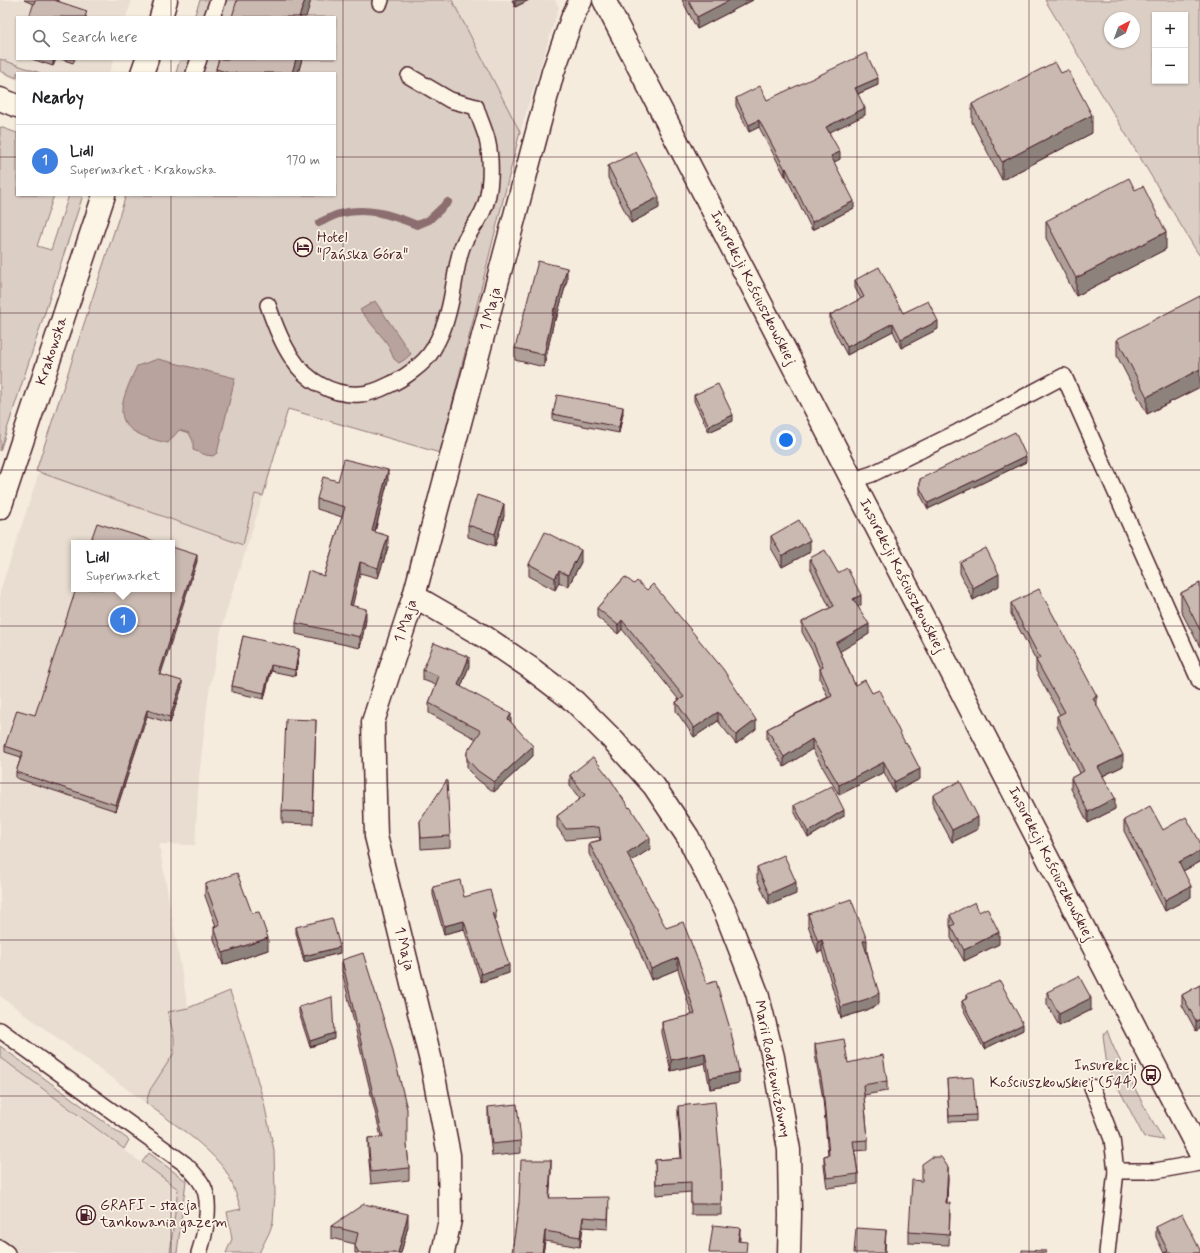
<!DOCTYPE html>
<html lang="en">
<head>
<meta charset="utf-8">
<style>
  :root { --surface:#fff; --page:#f2f2f2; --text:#202124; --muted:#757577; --line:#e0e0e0; --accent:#b45309 }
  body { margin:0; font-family:Mynerve,sans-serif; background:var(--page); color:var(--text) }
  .controls { position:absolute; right:12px; top:12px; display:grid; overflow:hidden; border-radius:0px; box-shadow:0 1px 3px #0004 }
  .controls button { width:36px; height:36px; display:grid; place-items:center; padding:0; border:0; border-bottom:1px solid var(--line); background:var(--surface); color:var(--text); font:20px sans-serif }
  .compass { position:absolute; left:1104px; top:12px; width:36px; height:36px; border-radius:50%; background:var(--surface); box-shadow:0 1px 3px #0004; rotate:41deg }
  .you { position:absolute; left:786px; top:440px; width:14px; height:14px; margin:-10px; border:3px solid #fff; border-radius:50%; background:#1a73e8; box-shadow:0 0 0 6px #1a73e833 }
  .badge { display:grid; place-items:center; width:26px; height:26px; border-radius:50%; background:var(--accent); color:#fff; font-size:13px; font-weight:700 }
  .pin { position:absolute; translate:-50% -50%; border:2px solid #fff; box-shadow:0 1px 4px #0006 }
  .popup { position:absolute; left:71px; top:540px; width:104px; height:52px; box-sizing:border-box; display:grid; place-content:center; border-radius:0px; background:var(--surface); filter:drop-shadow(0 1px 3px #0005); font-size:13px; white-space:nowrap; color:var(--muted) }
  .popup b { font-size:15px; color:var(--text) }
  .popup::after { content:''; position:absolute; left:50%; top:100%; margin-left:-8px; border:8px solid transparent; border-top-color:var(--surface) }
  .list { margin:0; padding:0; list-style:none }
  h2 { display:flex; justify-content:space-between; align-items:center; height:52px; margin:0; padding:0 16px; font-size:17px }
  h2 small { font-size:13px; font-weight:400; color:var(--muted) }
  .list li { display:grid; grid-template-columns:26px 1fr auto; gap:12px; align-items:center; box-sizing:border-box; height:72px; padding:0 16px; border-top:1px solid var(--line) }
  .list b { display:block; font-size:15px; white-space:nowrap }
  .list p { margin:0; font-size:13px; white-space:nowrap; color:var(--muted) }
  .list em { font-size:13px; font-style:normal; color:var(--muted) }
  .icon { flex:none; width:22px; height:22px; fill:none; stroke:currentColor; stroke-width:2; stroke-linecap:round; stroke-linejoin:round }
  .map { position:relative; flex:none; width:1200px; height:1253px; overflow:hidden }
  .search { position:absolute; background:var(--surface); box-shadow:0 1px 3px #0004; left:16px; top:16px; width:320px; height:44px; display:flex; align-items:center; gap:10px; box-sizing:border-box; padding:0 14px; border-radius:0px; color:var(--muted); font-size:15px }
  .panel { position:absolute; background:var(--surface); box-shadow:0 1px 3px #0004; left:16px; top:72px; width:320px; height:124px; border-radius:0px }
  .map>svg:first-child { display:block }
  .built { fill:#e8ddd0; fill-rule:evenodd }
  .green { fill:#dbcec4; stroke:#927678; fill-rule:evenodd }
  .water { fill:#b8a39e; stroke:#8c6e70 }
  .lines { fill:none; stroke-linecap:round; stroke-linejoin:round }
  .stream { stroke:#8c6e70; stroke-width:8 }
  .service-casing { stroke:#4a1f2b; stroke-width:18 }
  .minor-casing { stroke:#4a1f2b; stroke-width:25 }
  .tertiary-casing { stroke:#4a1f2b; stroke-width:25 }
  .service { stroke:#fcf5e5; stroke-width:15 }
  .minor { stroke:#fcf5e5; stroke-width:22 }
  .tertiary { stroke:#fcf5e5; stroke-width:22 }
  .wall { fill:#ae9f98; stroke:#4a1f2b }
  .shaded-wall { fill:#8d827c; stroke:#4a1f2b }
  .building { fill:#cab9b1; stroke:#4a1f2b }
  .grid { fill:none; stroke:#4a1f2b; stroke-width:1; stroke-opacity:0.55 }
  .labels { text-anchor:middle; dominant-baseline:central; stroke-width:3.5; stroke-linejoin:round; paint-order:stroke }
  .poi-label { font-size:15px; fill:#4a1f2b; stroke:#fcf5e5; text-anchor:start }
  .street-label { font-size:15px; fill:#4a1f2b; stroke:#fcf5e5 }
</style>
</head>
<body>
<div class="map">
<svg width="1200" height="1253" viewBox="0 0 1200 1253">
  <rect width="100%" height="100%" fill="#f5ecde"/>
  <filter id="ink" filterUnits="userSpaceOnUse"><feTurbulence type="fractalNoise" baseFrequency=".025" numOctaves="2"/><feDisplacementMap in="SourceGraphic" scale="8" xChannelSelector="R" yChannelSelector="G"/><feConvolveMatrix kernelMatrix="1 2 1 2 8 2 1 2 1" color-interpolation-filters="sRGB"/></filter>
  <g filter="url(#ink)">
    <g class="built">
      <path d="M0,0H132L126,17H17V59H114L109,73H17V80L0,73Z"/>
      <path d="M452,0H555L559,7L520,132Z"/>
      <path d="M54,427L263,496L227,609L221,631L209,691L199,777L195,845L159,844L188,1007L230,991L248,1047L264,1103L274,1150V1174L146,1103L0,996V591ZM74,543H172V589H74Z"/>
      <path d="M0,1057L88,1124L178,1189L170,1253H0Z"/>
    </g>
    <g class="green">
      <path d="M200,0H452L520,132L440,453L288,409L263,496L255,494L243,545L36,471L126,195H335V73H176L180,59H335V17H194Z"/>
      <path d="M1045,0H1200V256L1197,252ZM1155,15H1185V81H1155ZM1110,18H1134V42H1110Z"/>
      <path d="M0,59L40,73H17V78L0,71Z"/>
      <path d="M0,127L17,133V195H54L37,246L51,250L69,195H83L0,451Z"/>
      <path d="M230,991L248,1047L264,1103L274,1150L275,1195L273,1222L269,1233L259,1253H226L232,1239L227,1212L241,1209C236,1195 232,1178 222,1166C203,1142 171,1122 146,1103L150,1090L174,1053V1037L168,1012L188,1008Z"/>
      <path d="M1107,1030C1113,1049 1123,1066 1132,1083C1142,1102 1152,1122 1164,1140L1144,1137L1107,1066L1103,1035Z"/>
      <path d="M0,1046L129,1140L124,1149L0,1057Z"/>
      <path d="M149,1153L186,1181L177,1253H170L178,1189L142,1162Z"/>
    </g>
    <g class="water">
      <path d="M375,301L411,354L404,360L399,363L394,359L387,343L360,310Z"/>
      <path d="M158,359L235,378L217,453L213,456L206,455L193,450V441L189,433L179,430L168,443C111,431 115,413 137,366Z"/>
    </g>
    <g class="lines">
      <path class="stream" d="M319,223C325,220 332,216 339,214C366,206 392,215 417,225L429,220L448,202"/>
      <defs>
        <g id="service">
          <path d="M380,3L381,0"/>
          <path d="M212,17L218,0"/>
          <path d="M194,73L199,59"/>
          <path d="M268,305C274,323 281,342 292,358C306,381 333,396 360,394C370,394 381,389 389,385C403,379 424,364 432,351C439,339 445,326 448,313C454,292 455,270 461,250C465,236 475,226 482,213C492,194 492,160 487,139C484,128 479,118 476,107L450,100L409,76"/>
          <path d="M853,480L872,474L958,432L1064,376L1200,682"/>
          <path d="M0,1030L185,1164C191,1170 199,1178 203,1186C212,1203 205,1235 199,1253"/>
          <path d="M1092,1087L1112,1139L1116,1171L1107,1253"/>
          <path d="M1116,1171H1155L1200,1163"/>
          <path d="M0,1248L7,1253"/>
        </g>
        <g id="minor">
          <path d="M604,0L1200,1153"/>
          <path d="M0,99L17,106"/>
          <path d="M414,596L485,637L529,667L575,702L612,739L654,786L688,837L725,911L757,993L773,1057L789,1150L790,1215L789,1253"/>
          <path d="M443,1253L450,1220L449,1155L431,1061L376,836L373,722L414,596L553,72L573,16L581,0"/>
        </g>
        <g id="tertiary">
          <path d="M161,17L166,0"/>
          <path d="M142,73L147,59"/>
          <path d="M0,508L104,195"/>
        </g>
      </defs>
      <use href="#service" class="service-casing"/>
      <use href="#minor" class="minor-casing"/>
      <use href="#tertiary" class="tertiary-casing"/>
      <use href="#service" class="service"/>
      <use href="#minor" class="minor"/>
      <use href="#tertiary" class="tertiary"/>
    </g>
    <g class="wall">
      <path d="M24,0H58V1L87,17L33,4Z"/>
      <path d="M512,0H529L515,7Z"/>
      <path d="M682,0H753L697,29Z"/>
      <path d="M32,59H56L53,66Z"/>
      <path d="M61,59H75L73,63Z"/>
      <path d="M219,59H302L298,73H216V69Z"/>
      <path d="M878,85L858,94L865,115L829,132L840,159L834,162L854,208L812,230L786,176H785L759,127L749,132L736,106V98L767,100Z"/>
      <path d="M972,104L1092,133L1002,180L972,122Z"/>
      <path d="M608,166L659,208L631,223L608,178Z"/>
      <path d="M1046,221L1166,249L1076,296L1046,238Z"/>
      <path d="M567,280L556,320H554L544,367L515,360V348Z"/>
      <path d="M855,280L903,313L938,329L901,348L893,331L847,355L830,323V315L861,299L855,288Z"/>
      <path d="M1117,339L1200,387L1147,414L1117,356Z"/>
      <path d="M694,395L733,421L709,432L694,401Z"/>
      <path d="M623,413L619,433L553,420V414Z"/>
      <path d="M1026,462L928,509L920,494V479Z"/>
      <path d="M388,480L375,532L388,547L378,578L360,573L352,606L366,620L360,648L296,634V623L324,576L342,517L317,509V499L338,481Z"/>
      <path d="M504,516L495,546L468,537V525Z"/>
      <path d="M771,536L810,552L782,567L771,548Z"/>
      <path d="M810,558L838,573L861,605L858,606L869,634L840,651L855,685L872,693L920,779L894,792L884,772L839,795L812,749L784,767L767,739V729L828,697L820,679V669L813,652L802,632V622L830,608L810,568Z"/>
      <path d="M197,561L160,674L182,687L170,723L147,716L116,811L16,778V772L21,757L5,752V746L35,715Z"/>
      <path d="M581,562L568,587L559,582L555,590L529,576V564Z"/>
      <path d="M960,562L999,586L973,600L960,573Z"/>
      <path d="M625,577L756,729L736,744L718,721L694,737L676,711V702L679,700L622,629L618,634L597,617V608Z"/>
      <path d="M1200,583V647L1181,611V593Z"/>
      <path d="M1011,603L1097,707L1123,766L1103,776L1115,809L1088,823L1071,789V778L1080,773L1057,727V716L1060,715L1036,671V660L1011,614Z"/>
      <path d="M243,636L299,655L295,676L271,671L264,699L232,692V686Z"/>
      <path d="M469,666L461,687L511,722L533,756L494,792L478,780L467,769V752L476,739L429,713V703L436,685L423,680V670Z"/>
      <path d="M316,720L313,824L282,823V811Z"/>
      <path d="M570,775L650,849L631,861L739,1083L710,1089L705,1063L671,1071L662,1033V1022L692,1015L678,969L651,980L636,943L589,854V843L600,840L599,837L566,840L557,827V816L580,799L570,786Z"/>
      <path d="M933,795L978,829L952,842L933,807Z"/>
      <path d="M794,805L844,816L808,838L794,811Z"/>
      <path d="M1124,820L1163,830L1200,842V862L1183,871L1191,897L1165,911L1124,831Z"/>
      <path d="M420,821L450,836V847L421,849Z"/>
      <path d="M757,867L796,894L769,905L757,879Z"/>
      <path d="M205,884L252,913L268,950L223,965L214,939V927L216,926L205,896Z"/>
      <path d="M433,887L464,897L496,920L495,921L509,973L481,982L464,929L444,934L433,895Z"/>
      <path d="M808,914L867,951L879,1004L867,1010L841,1018L822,951L818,953L808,925Z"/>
      <path d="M950,915L999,944L964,961L951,938V929L950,926Z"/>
      <path d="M296,927L340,953L304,962L296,933Z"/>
      <path d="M342,960L407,1146L409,1168V1180L371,1184L368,1150V1138L381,1137L342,971Z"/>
      <path d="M1200,985L1196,1031L1182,1005V995Z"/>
      <path d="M1047,992L1091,1010L1059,1026L1047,1004Z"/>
      <path d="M967,994L1023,1030L984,1049L962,1007V1001L967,998Z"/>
      <path d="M299,1007L334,1039L310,1047L299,1013Z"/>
      <path d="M815,1044L848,1063L887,1081V1091L864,1095L868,1140V1150L855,1151L858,1174V1184L827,1188L824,1166V1156L828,1155L823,1099L815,1054Z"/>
      <path d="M947,1079L976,1115V1121L949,1122Z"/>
      <path d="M678,1106L721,1169V1215H691V1192L656,1195L655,1160L681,1158L678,1116Z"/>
      <path d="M488,1107L521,1141V1153L492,1156L488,1119Z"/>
      <path d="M551,1171L549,1198L609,1207L608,1229L583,1227L580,1247L545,1241L543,1253H512L519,1203Z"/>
      <path d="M948,1178L947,1203L950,1213L949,1245L909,1243V1232L922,1181Z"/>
      <path d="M331,1226H408L401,1253H355V1244L331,1238Z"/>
      <path d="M1156,1227L1200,1253H1164L1156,1237Z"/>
    </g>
    <g class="shaded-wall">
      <path d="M305,0H311L306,17H299Z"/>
      <path d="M517,0H529L515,7V1Z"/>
      <path d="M730,0H753L697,29V17Z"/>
      <path d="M53,59H56L53,66Z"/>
      <path d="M296,59H302L298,73H292Z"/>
      <path d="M878,78V85L855,95V88Z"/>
      <path d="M865,108V115L826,134V127Z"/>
      <path d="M1092,115V133L1002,180V162Z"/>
      <path d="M759,120V127L749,132V125Z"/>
      <path d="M840,152V159L831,164V156Z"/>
      <path d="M786,168V176H785V169Z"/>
      <path d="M659,197V208L631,223V211Z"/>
      <path d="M854,201V208L812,230V222Z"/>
      <path d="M1166,232V249L1076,296V278Z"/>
      <path d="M567,268V280L556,320V308Z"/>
      <path d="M554,308V320L544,367V355Z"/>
      <path d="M938,321V329L901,348V339Z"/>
      <path d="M893,323V331L847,355V347Z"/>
      <path d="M1200,369V387L1147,414V397Z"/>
      <path d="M623,407V413L619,433V427Z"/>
      <path d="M733,415V421L709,432V426Z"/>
      <path d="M1026,456V462L928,509V503Z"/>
      <path d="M388,470V480L372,542V531Z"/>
      <path d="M504,504V516L495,546V534Z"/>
      <path d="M388,536V547L378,578V568Z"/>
      <path d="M810,540V552L782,567V556Z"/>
      <path d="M581,550V562L568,587V575Z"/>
      <path d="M197,555V561L159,680V674Z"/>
      <path d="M360,562V573L350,616V605Z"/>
      <path d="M559,571V582L555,590V578Z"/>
      <path d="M999,574V586L973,600V588Z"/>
      <path d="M861,595V605L853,609V599Z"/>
      <path d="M366,609V620L360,648V637Z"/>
      <path d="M622,620V629L618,634V625Z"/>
      <path d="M869,624V634L836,654V643Z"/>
      <path d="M299,649V655L295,676V670Z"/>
      <path d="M469,657V666L458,695V685Z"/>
      <path d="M271,665V671L264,699V693Z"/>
      <path d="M182,681V687L170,723V717Z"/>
      <path d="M1097,696V707L1093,698Z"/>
      <path d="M147,710V716L116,811V805Z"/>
      <path d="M718,712V721L694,737V728Z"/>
      <path d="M511,714V724L508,719Z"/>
      <path d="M756,720V729L736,744V735Z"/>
      <path d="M812,739V749L784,767V757Z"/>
      <path d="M533,746V756L494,792V782Z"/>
      <path d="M1123,755V766L1098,778V767Z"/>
      <path d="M884,762V772L839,795V785Z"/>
      <path d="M920,769V779L894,792V782Z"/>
      <path d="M1115,798V809L1088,823V812Z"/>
      <path d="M844,810V816L808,838V832Z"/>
      <path d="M978,817V829L952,842V830Z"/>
      <path d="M650,838V849L627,864V853Z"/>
      <path d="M1200,851V862L1179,873V862Z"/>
      <path d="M796,882V894L769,905V894Z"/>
      <path d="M1191,886V897L1165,911V900Z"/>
      <path d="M496,912V920L492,921V913Z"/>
      <path d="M464,921V929L444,934V926Z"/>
      <path d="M999,932V944L964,961V950Z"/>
      <path d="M268,938V950L223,965V953Z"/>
      <path d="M822,940V951L818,953V942Z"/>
      <path d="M867,940V951L863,952V941Z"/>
      <path d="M340,947V953L304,962V956Z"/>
      <path d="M678,958V969L651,980V969Z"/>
      <path d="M509,965V973L481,982V974Z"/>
      <path d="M879,993V1004L867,1010L841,1018V1007Z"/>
      <path d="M1091,998V1010L1059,1026V1014Z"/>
      <path d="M1200,1019V1029L1196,1031V1021Z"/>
      <path d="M1023,1024V1030L984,1049V1044Z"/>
      <path d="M334,1033V1039L310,1047V1041Z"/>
      <path d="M705,1053V1063L671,1071V1060Z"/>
      <path d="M739,1072V1083L710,1089V1078Z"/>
      <path d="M551,1160V1171L549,1208V1198Z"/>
      <path d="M948,1167V1178L946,1213V1203Z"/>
      <path d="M408,1214V1226L401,1253H398Z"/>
      <path d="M583,1217V1227L580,1247V1237Z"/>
      <path d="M740,1228V1239L738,1252V1241Z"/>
      <path d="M886,1230L885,1253H884Z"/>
      <path d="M545,1231V1241L543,1253H542Z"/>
    </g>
    <g class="building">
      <path d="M35,0H54L87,11L85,17H29Z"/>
      <path d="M237,0H305L299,17H301H232Z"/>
      <path d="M688,0H730L697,17Z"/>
      <path d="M866,53L878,78L855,88L865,108L826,127L840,152L831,156L854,201L812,222L786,168L785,169L759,120L749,125L736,98L760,86L767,100Z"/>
      <path d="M219,59H296L292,73H229L216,69Z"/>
      <path d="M1055,62L1061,73L1068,70L1092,115L1002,162L972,104Z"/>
      <path d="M636,152L659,197L631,211L608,166Z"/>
      <path d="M1129,178L1135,190L1143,186L1166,232L1076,278L1046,221Z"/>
      <path d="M538,261L567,268L556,308H554L544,355L515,348Z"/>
      <path d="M879,267L903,313L928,301L938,321L901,339L893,323L847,347L830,315L864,297L855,280Z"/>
      <path d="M1200,296V369L1147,397L1117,339Z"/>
      <path d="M718,384L733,415L709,426L694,395Z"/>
      <path d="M557,395L623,407L619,427L553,414Z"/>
      <path d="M1015,432L1026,456L928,503L920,488V479Z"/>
      <path d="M344,459L388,470L372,531L388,536L378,568L360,562L350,605L366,609L360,637L296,623L308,571L324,576L345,507L317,499L323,477L338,481Z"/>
      <path d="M477,495L504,504L495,534L468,525Z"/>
      <path d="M799,520L810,540L782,556L771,536Z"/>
      <path d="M97,523L160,543H90Z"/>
      <path d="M545,532L581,550L568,575L559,571L555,578L529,564Z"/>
      <path d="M172,547L197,555L159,674L182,681L170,717L147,710L116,805L16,772L23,752L5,746L17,710L35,715L76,589H172Z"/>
      <path d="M986,548L999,574L973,588L960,562Z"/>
      <path d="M825,550L838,573L847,568L861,595L853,599L869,624L836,643L855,685L865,680L872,693L879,690L905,743L906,742L920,769L894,782L884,762L839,785L812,739L784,757L767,729L832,696L820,669L823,667L813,642L802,622L834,606L810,558Z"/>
      <path d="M625,577L634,584L637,581L647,590L653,584L723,669L756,720L736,735L718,712L694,728L676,702L684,697L622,620L618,625L597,608Z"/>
      <path d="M1200,583V630L1181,593Z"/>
      <path d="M1039,589L1097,696L1093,698L1123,755L1098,767L1115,798L1088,812L1071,778L1084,771L1057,716L1065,712L1036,660L1040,658L1011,603Z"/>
      <path d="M243,636L299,649L295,670L271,665L264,693L232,686Z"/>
      <path d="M434,643L469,657L458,685L511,714L508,719L533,746L494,782L478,771L467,759V752L481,731L429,703L439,676L423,670Z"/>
      <path d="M286,719L316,720L313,812L282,811Z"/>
      <path d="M593,757L611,780L629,808L630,807L650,838L627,853L666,928L683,922L707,984L716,981L731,1032L739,1072L710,1078L705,1053L671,1060L662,1022L695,1014L678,958L651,969L636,932L589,843L601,840L599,827L566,829L557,816L585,795L570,775Z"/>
      <path d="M447,780L450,836L421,838L420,821Z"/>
      <path d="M960,781L978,817L952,830L933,795Z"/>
      <path d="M832,786L844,810L808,832L794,805Z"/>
      <path d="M1150,806L1163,830L1186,817L1200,842V851L1179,862L1191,886L1165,900L1124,820Z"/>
      <path d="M784,855L796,882L769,894L757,867Z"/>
      <path d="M237,873L252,913L259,912L268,938L223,953L214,927L220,925L205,884Z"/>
      <path d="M460,880L464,897L490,890L496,912L492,913L509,965L481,974L464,921L444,926L433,887Z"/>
      <path d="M851,899L867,940L863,941L879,993L867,999L841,1007L822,940L818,942L808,914Z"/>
      <path d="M975,902L979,912L987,908L999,932L964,950L951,926L955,924L950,915Z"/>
      <path d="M332,918L340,947L304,956L296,927Z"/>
      <path d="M363,953L391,1043L407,1109V1145L409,1168L371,1172L368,1138L383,1137L342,960Z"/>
      <path d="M1079,976L1091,998L1059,1014L1047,992Z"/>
      <path d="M1000,981L1023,1024L984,1044L962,1001L968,998L967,994Z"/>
      <path d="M1200,985V1019L1196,1021L1182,995Z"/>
      <path d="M332,997L334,1033L310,1041L299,1007Z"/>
      <path d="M844,1039L848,1063L883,1055L887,1081L863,1085L868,1140L853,1141L858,1174L827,1178L824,1156L829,1155L823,1089L815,1044Z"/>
      <path d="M973,1077L976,1115L949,1116L947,1079Z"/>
      <path d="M715,1102L721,1169V1204H691V1182L656,1184L655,1160L682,1158L678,1106Z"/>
      <path d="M517,1104L521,1141L492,1144L488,1107Z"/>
      <path d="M932,1157H941L948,1167L946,1203H950L949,1235L909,1232L912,1180L922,1181V1164Z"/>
      <path d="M521,1160H551L549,1198L609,1197L608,1219L583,1217L580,1237L545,1231L542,1253H512L519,1203Z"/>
      <path d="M364,1204L408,1214L398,1253H359L355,1246L358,1233L331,1226Z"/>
      <path d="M1182,1214L1200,1250V1253H1164L1168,1251L1156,1227Z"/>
      <path d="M713,1225L740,1228L738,1241L747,1242L746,1253H709Z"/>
      <path d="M856,1228L886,1230L884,1253H854Z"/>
      <path d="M1022,1250L1046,1251V1253H1022Z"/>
    </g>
  </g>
  <path class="grid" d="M171,0V17M343,0V1253M514,0V1253M686,0V1253M857,0V1253M1029,0V1253M171,59V73M0,157H17M335,157H1200M171,195V1253M0,313H1200M0,470H1200M0,626H1200M0,783H1200M0,940H1200M0,1096H1200"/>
  <defs>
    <symbol id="hotel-ring" viewBox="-11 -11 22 22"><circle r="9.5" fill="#fcf5e5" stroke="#4a1f2b" stroke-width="1.5"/><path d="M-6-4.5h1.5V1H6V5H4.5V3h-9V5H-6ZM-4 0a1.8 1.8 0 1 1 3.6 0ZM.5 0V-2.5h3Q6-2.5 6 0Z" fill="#4a1f2b"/></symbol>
    <symbol id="bus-ring" viewBox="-11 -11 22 22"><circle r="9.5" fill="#fcf5e5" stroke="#4a1f2b" stroke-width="1.5"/><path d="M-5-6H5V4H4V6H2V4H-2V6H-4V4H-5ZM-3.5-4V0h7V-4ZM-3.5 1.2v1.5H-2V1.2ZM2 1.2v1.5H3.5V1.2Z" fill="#4a1f2b"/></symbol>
    <symbol id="fuel-ring" viewBox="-11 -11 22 22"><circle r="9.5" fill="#fcf5e5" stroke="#4a1f2b" stroke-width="1.5"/><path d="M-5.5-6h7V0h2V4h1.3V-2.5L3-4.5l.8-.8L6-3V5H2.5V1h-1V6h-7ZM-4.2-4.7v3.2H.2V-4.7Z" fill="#4a1f2b"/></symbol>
  </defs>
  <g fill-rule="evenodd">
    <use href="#hotel-ring" x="292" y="236" width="22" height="22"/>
    <use href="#bus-ring" x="1140" y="1064" width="22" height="22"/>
    <use href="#fuel-ring" x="75" y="1204" width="22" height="22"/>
  </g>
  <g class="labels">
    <g class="poi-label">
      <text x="317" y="238">Hotel<tspan x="317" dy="17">"Pańska Góra"</tspan></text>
      <text x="1137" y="1066" text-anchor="end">Insurekcji<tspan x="1137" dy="17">Kościuszkowskiej (544)</tspan></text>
      <text x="100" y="1206">GRAFI - stacja<tspan x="100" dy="17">tankowania gazem</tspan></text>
    </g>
    <g class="street-label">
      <text transform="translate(753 288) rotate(63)">Insurekcji Kościuszkowskiej</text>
      <text transform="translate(491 309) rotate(-75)">1 Maja</text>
      <text transform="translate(52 351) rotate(-72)">Krakowska</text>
      <text transform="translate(902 576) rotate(63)">Insurekcji Kościuszkowskiej</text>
      <text transform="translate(406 621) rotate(-72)">1 Maja</text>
      <text transform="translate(1051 864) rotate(63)">Insurekcji Kościuszkowskiej</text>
      <text transform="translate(404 949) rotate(76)">1 Maja</text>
      <text transform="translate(772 1069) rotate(79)">Marii Rodziewiczówny</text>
    </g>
  </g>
</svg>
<div class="controls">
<button>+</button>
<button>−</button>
</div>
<svg class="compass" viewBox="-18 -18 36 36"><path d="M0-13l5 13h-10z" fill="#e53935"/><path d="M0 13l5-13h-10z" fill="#757577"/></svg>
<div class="you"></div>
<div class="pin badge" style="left:123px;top:620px;background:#3f7fe0">1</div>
<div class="popup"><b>Lidl</b>Supermarket</div>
<div class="search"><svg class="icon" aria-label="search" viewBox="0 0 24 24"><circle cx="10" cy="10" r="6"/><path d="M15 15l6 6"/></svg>Search here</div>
<section class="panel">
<h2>Nearby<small></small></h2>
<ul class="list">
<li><span class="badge" style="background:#3f7fe0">1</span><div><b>Lidl</b><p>Supermarket · Krakowska</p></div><em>170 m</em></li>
</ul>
</section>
</div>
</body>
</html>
